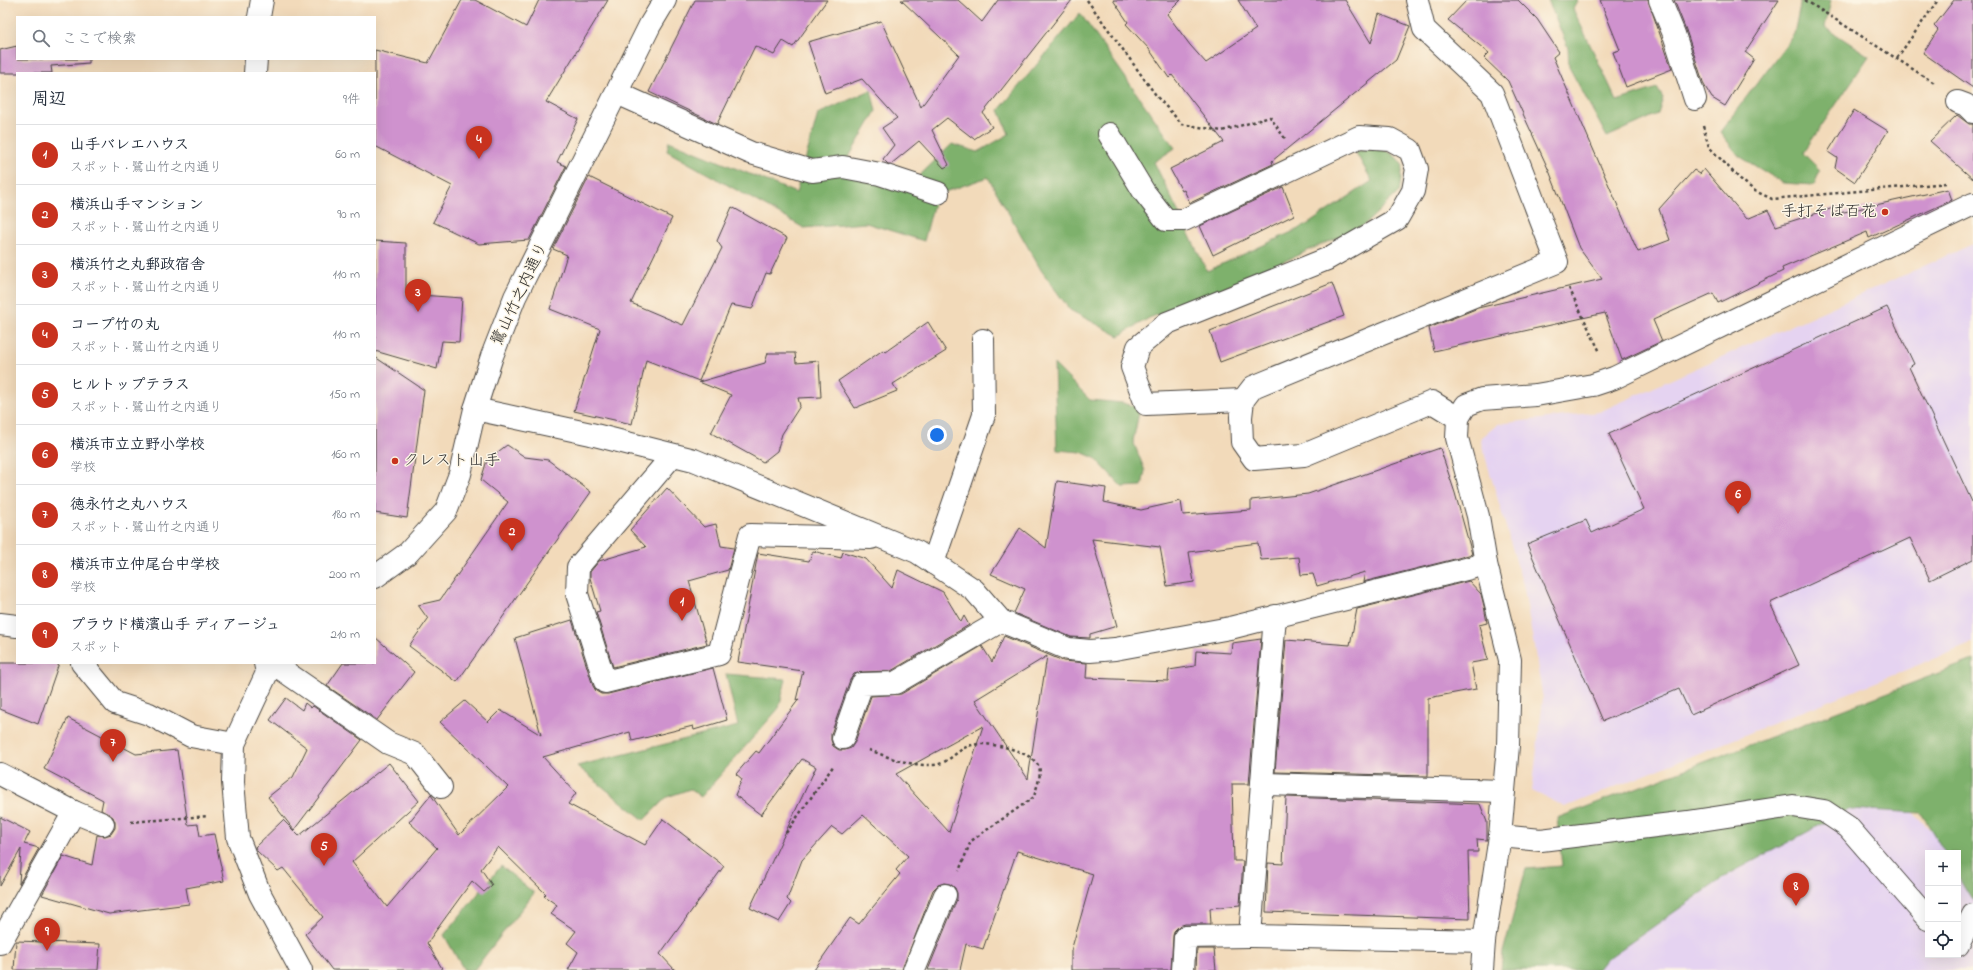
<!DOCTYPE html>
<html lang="ja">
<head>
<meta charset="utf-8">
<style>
  :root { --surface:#fff; --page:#f2f2f3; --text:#1f2937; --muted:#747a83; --line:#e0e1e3; --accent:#c8321e }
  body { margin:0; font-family:"Indie Flower","Klee One",sans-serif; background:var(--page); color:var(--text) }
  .controls { position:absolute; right:12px; bottom:12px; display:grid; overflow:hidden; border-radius:0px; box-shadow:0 4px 16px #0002 }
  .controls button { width:36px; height:36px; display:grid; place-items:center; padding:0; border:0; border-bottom:1px solid var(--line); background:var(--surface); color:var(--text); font:20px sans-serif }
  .you { position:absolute; left:937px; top:435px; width:14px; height:14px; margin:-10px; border:3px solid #fff; border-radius:50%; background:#1a73e8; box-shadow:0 0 0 6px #1a73e833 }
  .badge { display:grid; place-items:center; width:26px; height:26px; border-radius:50%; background:var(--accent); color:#fff; font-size:13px; font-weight:700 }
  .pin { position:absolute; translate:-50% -33px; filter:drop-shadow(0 1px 2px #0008) }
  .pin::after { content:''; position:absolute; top:21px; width:14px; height:12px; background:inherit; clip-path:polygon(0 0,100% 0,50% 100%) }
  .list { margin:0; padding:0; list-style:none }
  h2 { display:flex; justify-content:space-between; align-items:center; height:52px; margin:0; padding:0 16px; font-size:17px }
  h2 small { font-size:13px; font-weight:400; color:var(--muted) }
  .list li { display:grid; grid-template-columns:26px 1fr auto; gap:12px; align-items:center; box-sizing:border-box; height:60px; padding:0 16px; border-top:1px solid var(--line) }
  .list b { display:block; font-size:15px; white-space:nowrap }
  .list p { margin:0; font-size:13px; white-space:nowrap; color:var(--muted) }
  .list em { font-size:13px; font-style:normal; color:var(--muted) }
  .icon { flex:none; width:22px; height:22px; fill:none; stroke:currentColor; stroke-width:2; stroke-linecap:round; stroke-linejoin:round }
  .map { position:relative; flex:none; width:1973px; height:970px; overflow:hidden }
  .search { position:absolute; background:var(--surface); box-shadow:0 4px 16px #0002; left:16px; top:16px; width:360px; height:44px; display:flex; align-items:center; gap:10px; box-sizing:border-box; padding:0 14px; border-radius:0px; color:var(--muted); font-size:15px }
  .panel { position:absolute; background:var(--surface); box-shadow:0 4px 16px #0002; left:16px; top:72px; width:360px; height:592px; border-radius:0px }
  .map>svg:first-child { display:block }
  .built { fill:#e5d3f1 }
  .forest { fill:#7eb16c; stroke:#546e4c }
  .building { fill:#cf92ce; fill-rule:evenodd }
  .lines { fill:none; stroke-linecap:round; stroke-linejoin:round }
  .minor-casing { stroke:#494540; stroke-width:24 }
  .path { stroke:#494540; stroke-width:2.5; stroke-dasharray:3 3; stroke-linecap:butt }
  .minor { stroke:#fff; stroke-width:22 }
  .poi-dot { fill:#c8321e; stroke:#fcf5e5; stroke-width:1.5 }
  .labels { text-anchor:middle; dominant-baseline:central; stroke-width:3; stroke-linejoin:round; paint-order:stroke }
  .poi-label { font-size:16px; fill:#2b2b2b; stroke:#fcf5e5; text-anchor:end }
  .street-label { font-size:16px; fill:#2b2b2b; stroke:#fcf5e5 }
</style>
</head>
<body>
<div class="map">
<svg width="1973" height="970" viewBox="0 0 1973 970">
  <rect width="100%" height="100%" fill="#fcf5e5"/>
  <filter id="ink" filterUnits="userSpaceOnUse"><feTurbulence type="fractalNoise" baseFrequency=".025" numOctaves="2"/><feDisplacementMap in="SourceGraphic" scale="8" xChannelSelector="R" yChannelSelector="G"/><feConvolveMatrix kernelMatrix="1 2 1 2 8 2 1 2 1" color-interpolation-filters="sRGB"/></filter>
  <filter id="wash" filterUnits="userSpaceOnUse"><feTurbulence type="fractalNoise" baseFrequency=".012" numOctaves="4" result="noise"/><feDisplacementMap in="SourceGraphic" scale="16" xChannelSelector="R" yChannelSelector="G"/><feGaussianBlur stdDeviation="0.9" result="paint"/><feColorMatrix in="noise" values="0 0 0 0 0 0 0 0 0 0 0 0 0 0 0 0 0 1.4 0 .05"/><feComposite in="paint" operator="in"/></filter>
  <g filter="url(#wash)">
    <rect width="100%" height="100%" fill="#f2daba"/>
    <g class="built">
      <path d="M1973,244V643L1565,807L1532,791L1543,699L1524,588L1480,439L1498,424L1599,412Z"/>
      <path d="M1871,774L1955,853H1928V955H1958V855L1973,869V970H1583Z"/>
    </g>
    <g class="forest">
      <path d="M1548,0H1578L1573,9L1617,101L1657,88L1663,98L1658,114L1607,137L1569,67L1568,48Z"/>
      <path d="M1801,0H1831L1825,27L1869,56L1803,153L1820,170L1814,185L1783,183L1739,156L1720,132L1794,34Z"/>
      <path d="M1080,13L1175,148L1154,162L1207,271L1305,226L1372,181L1355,151C1378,149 1389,145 1403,166L1399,192L1363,226L1200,299L1149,318L1119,336L1070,310L1041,270L988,177L936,195L924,241L866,223L804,228L667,151L669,141L796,193L818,114L871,90L876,111L846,162L916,179L952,144L978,152L1009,134L999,110Z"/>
      <path d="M1054,364L1090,400L1123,403L1140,408L1133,441L1145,471L1142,486L1122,487L1095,458L1081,452L1057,450Z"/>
      <path d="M1973,660V901L1958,876V853H1945L1921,813L1850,809L1729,874L1604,961L1597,970H1501L1503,952L1526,869L1562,866L1557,818Z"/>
      <path d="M726,674L786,679L779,708L701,797L690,789L667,797L644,820L577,766L738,726Z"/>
      <path d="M501,866L534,893L474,970H464L444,935Z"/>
    </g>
    <g id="blocks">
      <g class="building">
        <path d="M462,0H475L526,27L539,0H608L546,102L578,119L557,162L566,166L529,240L479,244L433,222L452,186L375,146V50L428,63Z"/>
        <path d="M695,0H827L793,47L783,41L774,55L755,46L717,124L649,92Z"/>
        <path d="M901,0H958L982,22L998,0H1072L983,113L992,127L974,139L947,118L932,130L949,165L944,168L919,141L891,164H888L883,159L894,145L882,128L897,118L862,79L825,93L808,42L881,21L921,107L959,55Z"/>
        <path d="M1113,0H1181L1167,14L1190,45L1206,63L1256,29L1238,0H1345L1371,43L1379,14L1410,26L1396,60L1272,161L1273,164L1190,203L1184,190L1182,191L1170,169L1224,142L1172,75L1169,78L1149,49L1126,24L1128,22Z"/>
        <path d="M1467,0H1518L1537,19L1559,52L1553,57L1638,252L1670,240L1659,209L1694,170L1700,174L1704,169L1747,219L1768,210L1776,226L1840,206L1835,214L1948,189L1952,200L1869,238L1867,232L1782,268L1783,271L1718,303L1713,293L1653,320L1662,341L1622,360L1605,313L1434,351L1429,328L1478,308L1602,279L1579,248L1550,173L1508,81L1484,58L1489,53L1448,20Z"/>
        <path d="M1600,0H1648L1672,69L1626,87L1613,52L1620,50Z"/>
        <path d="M1674,0H1779L1745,52L1754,59L1725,106L1712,98L1704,85L1686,30Z"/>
        <path d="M1954,0H1973V88L1923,53L1938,30L1934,26Z"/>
        <path d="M17,46V59H89V63L51,66L52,73H0V50Z"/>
        <path d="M1854,110L1888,131L1855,182L1835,168L1837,158L1828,152Z"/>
        <path d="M1957,115L1969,124H1973V179L1930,141Z"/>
        <path d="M589,177L672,218L631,303L683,325L722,248L717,241L732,207L787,238L770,274L766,273L752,309L731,305L699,381L646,360L632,424L574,411L600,329L550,309L567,255L553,249Z"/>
        <path d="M1283,187L1294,215L1213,255L1200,226Z"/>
        <path d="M375,241L406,243V294L462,298L459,342L442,341L437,369L375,351Z"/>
        <path d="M1332,283L1344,316L1220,362L1210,331Z"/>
        <path d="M1887,307L1914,364L1909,367L1973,504V559L1930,580L1910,538L1770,603L1799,665L1691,715L1679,689L1603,721L1527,544L1586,520L1592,533L1644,509L1609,434Z"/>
        <path d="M928,322L946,351L893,384L897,391L855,408L838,381L883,350L885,352Z"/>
        <path d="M768,353H795L796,363L819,361L821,397L798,398L800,406L782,434L777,451L763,462L711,433L731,395L699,382L765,363Z"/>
        <path d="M375,357L424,390L407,518L375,513Z"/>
        <path d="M507,445L525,457L548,460L591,492L457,682L409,646L428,619L418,605L440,600L508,502L481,480L487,460Z"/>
        <path d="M1440,448L1455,493L1472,554L1451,560L1363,582L1365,572L1317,586L1313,574L1301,575L1299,557L1261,560L1258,543L1189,552L1194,582L1167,586L1160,547L1092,539L1117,626L1090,634V638L1071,637L1014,613L1025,589L991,574L1020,528L1046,548L1057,481L1106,488L1104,502L1141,510L1181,501L1183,515L1251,510V500L1308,494Z"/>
        <path d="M667,488L704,527L716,524L721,546L734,548L728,570L689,581L707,644L613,667L596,612L600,611L590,578V572L599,561L646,547L630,530Z"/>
        <path d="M813,551L841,558L843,552L866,559L892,588L898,570L943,592L961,622L964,616L969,625L891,671L862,672L854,674L850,680L831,734V740L833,746L839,750H845L851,748L855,742L871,696L901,694L982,646L992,662L1004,636L1063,661L1087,663L1086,678L1168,681L1169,670L1195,666L1196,651L1231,653L1232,643L1261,639L1249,784H1232L1234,861H1243L1240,905L1210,908L1211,924H1185L1179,926L1174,931L1173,936L1171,970H1071V951L1093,874L1017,851L983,949L966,944L960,970H928L957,899V893L955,888L950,884L944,883L938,885L933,890L902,970H814L850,918L859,924L900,874L896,870L908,856L863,815L842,834L832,827L802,860L787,899L791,903L779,922L750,908L816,767L802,759L761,815L735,795L742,779L736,774L756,751L759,753L799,699L796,700L803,671L738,662L758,553L809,561ZM1047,656L1028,779L975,700ZM983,726L949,832L896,774Z"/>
        <path d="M1469,581L1481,594L1484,606L1487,623L1479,625L1488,660L1471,663L1476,689L1428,698V776L1275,772L1286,640L1350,645L1357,609Z"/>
        <path d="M572,620L593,686L596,691L601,694H608L713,668L727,720L694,730L693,726L632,741L630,732L543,757L576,793L568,804L645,845L663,819L724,866L660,954L675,970H568L578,952L567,943L576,931L551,914L557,905L544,896L546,894L498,847L481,869L492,885L484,892L472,881L427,943L443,970H332L305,934L323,917L283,868L278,871L257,851L255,847L283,820L299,836L389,763L419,801L352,862L387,907L437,848L409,822L431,795L459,835L508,787L440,722L465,701L488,722L500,710L541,735L515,638Z"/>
        <path d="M375,637L414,672L377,720L327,686L343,663H375Z"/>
        <path d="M0,663H59L38,724L0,709Z"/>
        <path d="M286,698L302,710L305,703L311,708L313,706L362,740L294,830L268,797L293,777L307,748L270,720Z"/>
        <path d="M68,718L136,754L177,750L188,825L198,824L200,836L214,834L224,881L186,888L189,904L109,914L42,895L63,856L92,865L97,835L105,836L111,834L115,828V822L113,817L101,810L103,800L44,769Z"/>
        <path d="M1286,797L1480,804L1487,822V840L1477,839L1478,852H1468L1470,919L1266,912L1268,863L1283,864Z"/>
        <path d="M0,817L30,832L24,844L39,848L19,884L21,849L0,886Z"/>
        <path d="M16,941L100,944L98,970H14Z"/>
        <path d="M1197,949H1214L1216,970H1196Z"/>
      </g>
    </g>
  </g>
  <g filter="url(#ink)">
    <use href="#blocks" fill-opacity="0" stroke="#494540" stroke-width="1"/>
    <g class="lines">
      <defs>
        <g id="minor">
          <path d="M1417,0L1424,29L1492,93L1557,262L1253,387L1243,400L1241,417L1242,442L1254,459L1304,455L1432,402L1458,418"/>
          <path d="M1660,0L1674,34L1695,99"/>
          <path d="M259,17L262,0"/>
          <path d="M255,73L256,59"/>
          <path d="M617,93L751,153L812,171L843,167L880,174L938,193"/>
          <path d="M1958,102L1966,105L1973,112"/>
          <path d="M1109,134L1144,192L1166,220H1184L1359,137L1390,139L1410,150L1417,169L1413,191L1397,219L1327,259L1167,323L1138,347L1132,367L1146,404L1243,400"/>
          <path d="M475,409L591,434L694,460L917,552L974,590L1001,621L1068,649L1090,651L1115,649L1230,628L1486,564"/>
          <path d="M673,455L578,567L577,594L605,682L719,654L750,535L871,538"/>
          <path d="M933,563L984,415L983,340"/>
          <path d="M375,577L408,553L446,511L460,474L475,409L492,356L515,297L650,25L665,0"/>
          <path d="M1275,616L1250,936L1484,941"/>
          <path d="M0,624L17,626"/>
          <path d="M82,663L115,703L149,714L191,736L234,744"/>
          <path d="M265,663L267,673L234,744L233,782L238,838L260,894L301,970"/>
          <path d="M274,664L388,743L415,754L441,787"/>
          <path d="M843,738L862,684L895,683L1001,621"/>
          <path d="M0,774L74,812L103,824"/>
          <path d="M1262,784L1504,791"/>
          <path d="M1500,836L1541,840L1688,822L1793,806L1824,811L1848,827L1928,919"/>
          <path d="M0,943L74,812"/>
          <path d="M1958,945L1973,915"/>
          <path d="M914,970L945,895"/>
          <path d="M1183,970L1185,937L1250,936"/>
          <path d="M1482,970L1484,941L1500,836L1508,746L1510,660L1486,564L1478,516L1457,438L1458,418L1466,405L1482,399L1536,395L1593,385L1614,378L1973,204"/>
        </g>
      </defs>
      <use href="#minor" class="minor-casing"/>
      <g class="path">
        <path d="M1087,0L1158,98L1182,124L1222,131L1270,117L1286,140"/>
        <path d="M1805,0L1936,84"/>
        <path d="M1897,58L1938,0"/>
        <path d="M1703,126L1709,147L1739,178L1755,191L1772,199L1947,183"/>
        <path d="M1569,288L1600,352"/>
        <path d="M869,750C891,758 909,766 934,765C949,764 958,748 972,745C987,741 1032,750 1039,767C1042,775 1036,788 1034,797L971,841L959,871"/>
        <path d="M131,822L208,816"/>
        <path d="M786,833L834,765"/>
      </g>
      <use href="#minor" class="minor"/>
    </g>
  </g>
  <g class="poi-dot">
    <circle cx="1885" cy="212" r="4"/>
    <circle cx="395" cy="461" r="4"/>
  </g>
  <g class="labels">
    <g class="poi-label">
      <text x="1877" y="212">手打そば百花</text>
      <text x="403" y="461" text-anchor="start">クレスト山手</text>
    </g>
    <g class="street-label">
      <text transform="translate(520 294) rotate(-65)">鷺山竹之内通り</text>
    </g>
  </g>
</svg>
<div class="controls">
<button>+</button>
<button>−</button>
<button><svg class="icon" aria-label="locate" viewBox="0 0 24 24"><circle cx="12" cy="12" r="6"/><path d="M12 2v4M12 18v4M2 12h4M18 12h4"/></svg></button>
</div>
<div class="you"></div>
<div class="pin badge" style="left:682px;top:621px">1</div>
<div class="pin badge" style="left:512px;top:551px">2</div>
<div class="pin badge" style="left:418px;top:312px">3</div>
<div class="pin badge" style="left:479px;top:159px">4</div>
<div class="pin badge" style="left:324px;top:866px">5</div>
<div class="pin badge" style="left:1738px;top:514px">6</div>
<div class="pin badge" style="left:113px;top:762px">7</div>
<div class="pin badge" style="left:1796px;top:906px">8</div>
<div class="pin badge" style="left:47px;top:951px">9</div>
<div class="search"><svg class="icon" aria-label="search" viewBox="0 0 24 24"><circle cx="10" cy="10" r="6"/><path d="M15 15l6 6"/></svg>ここで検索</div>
<section class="panel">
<h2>周辺<small>9件</small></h2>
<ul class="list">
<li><span class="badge">1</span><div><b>山手バレエハウス</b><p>スポット · 鷺山竹之内通り</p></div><em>60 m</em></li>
<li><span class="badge">2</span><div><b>横浜山手マンション</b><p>スポット · 鷺山竹之内通り</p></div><em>90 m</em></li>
<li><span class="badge">3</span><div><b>横浜竹之丸郵政宿舎</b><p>スポット · 鷺山竹之内通り</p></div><em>110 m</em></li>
<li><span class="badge">4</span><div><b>コープ竹の丸</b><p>スポット · 鷺山竹之内通り</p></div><em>110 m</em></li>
<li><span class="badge">5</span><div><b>ヒルトップテラス</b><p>スポット · 鷺山竹之内通り</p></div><em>150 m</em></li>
<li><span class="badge">6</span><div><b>横浜市立立野小学校</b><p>学校</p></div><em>160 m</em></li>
<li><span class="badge">7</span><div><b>徳永竹之丸ハウス</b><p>スポット · 鷺山竹之内通り</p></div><em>180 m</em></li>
<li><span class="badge">8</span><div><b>横浜市立仲尾台中学校</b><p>学校</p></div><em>200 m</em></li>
<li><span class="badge">9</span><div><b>プラウド横濱山手 ディアージュ</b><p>スポット</p></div><em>210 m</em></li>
</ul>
</section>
</div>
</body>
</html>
